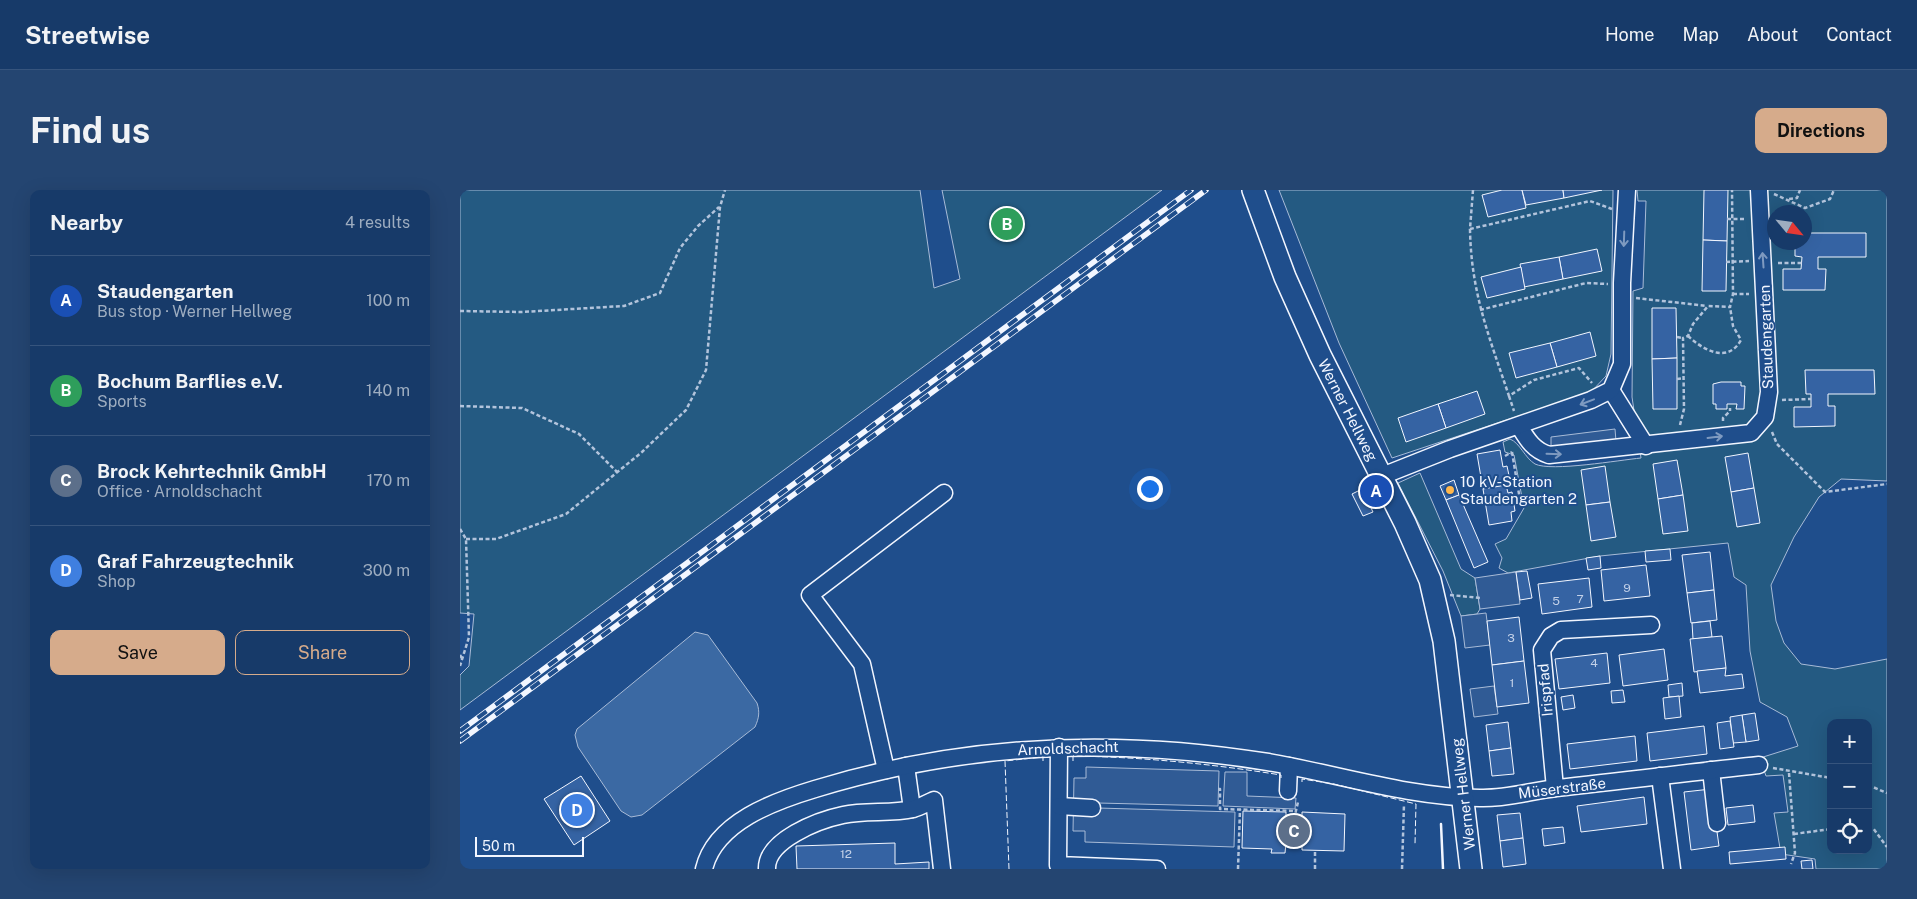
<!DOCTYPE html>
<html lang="en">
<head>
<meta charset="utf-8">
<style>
  :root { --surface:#173a69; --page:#244571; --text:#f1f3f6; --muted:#9eadc0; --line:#36547d; --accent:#d6ab8b }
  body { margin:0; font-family:"Public Sans",sans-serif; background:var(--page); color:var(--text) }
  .controls { position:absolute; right:15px; bottom:15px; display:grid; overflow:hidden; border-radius:10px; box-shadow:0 5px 20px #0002 }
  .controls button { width:45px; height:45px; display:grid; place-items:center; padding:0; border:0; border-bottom:1px solid var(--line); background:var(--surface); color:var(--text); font:25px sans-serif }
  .compass { position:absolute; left:1307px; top:15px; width:45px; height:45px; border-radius:50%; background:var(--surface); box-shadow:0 5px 20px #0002; rotate:119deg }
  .scale { position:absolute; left:15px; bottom:12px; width:109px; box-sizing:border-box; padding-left:5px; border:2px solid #f2f6ff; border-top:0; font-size:14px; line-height:18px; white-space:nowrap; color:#f2f6ff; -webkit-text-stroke:4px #1f4e8c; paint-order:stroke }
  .you { position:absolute; left:689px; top:298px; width:18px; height:18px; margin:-12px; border:4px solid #fff; border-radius:50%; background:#1a73e8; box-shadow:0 0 0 8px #1a73e833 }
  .badge { display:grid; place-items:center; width:32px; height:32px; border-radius:50%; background:var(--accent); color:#fff; font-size:16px; font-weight:700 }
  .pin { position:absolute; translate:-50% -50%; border:2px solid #fff; box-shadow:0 1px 5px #0006 }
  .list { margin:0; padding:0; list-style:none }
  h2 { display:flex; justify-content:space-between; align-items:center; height:65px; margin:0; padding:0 20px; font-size:21px }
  h2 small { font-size:16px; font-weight:400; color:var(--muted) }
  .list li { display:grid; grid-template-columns:32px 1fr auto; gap:15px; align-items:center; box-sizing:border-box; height:90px; padding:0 20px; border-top:1px solid var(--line) }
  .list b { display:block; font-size:19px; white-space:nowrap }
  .list p { margin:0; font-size:16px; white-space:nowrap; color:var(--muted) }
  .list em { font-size:16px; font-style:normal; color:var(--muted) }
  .actions { display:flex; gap:10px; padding:15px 20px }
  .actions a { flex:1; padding:11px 0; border:1px solid var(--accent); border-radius:10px; text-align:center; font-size:18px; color:var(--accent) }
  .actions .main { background:var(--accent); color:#111 }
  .icon { flex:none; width:28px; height:28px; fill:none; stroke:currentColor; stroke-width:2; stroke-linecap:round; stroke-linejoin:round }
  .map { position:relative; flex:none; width:1427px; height:679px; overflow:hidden; border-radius:10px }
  header { display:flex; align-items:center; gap:30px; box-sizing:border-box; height:70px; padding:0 25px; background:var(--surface); border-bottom:1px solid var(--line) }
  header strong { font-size:24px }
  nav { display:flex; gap:28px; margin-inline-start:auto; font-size:18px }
  .intro { display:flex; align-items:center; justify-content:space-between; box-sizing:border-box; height:120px; padding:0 30px }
  h1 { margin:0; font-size:35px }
  .button { padding:12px 22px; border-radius:10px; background:var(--accent); color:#111; font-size:18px; font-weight:700 }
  main { display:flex; gap:30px; padding:0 30px }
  aside { flex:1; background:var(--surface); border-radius:10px; box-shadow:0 5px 20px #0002 }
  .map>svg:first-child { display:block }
  .green { fill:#245a82; stroke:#a8bbd7; fill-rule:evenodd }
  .parking { fill:#305b95; stroke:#a8bbd7 }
  .water { fill:#3b69a3; stroke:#a8bbd7 }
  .building { fill:#3563a3; stroke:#f2f6ff }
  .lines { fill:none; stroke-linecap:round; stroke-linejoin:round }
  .minor-casing { stroke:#f2f6ff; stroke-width:19 }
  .major-casing { stroke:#f2f6ff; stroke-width:24 }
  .path { stroke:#b3c4dc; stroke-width:2.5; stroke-dasharray:4 2.5; stroke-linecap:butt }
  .minor { stroke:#1f4e8c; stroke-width:16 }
  .major { stroke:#1f4e8c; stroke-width:21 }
  .rail-casing { stroke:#f2f6ff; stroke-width:5.5 }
  .rail { stroke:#1f4e8c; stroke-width:4; stroke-dasharray:11; stroke-linecap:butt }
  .fence { stroke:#f2f6ff; stroke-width:1; stroke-dasharray:6 2.5; stroke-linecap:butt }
  .wall { stroke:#f2f6ff; stroke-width:2.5 }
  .oneway { stroke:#7e9ac0 }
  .poi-dot { fill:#ffb74d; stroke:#1f4e8c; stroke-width:2 }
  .labels { text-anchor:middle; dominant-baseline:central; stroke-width:4; stroke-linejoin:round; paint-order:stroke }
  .number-label { font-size:12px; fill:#c3d1e8 }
  .street-label { font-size:15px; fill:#f2f6ff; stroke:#1f4e8c }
  .poi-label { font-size:15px; fill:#f2f6ff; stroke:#1f4e8c; text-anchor:start }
</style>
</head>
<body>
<header>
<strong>Streetwise</strong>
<nav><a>Home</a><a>Map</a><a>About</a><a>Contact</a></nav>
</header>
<div class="intro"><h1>Find us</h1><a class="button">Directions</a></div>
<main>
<aside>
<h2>Nearby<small>4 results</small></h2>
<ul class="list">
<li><span class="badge" style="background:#1a4fb4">A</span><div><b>Staudengarten</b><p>Bus stop · Werner Hellweg</p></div><em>100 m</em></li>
<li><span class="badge" style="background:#2e9e5b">B</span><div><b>Bochum Barflies e.V.</b><p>Sports</p></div><em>140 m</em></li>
<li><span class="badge" style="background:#5c6f8a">C</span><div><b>Brock Kehrtechnik GmbH</b><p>Office · Arnoldschacht</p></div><em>170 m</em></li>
<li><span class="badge" style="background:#3f7fe0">D</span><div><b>Graf Fahrzeugtechnik</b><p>Shop</p></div><em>300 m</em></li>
</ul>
<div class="actions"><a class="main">Save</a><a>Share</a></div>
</aside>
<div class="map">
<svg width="1427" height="679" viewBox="0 0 1427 679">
  <rect width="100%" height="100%" fill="#1f4e8c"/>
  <g class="green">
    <path d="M0,0H460L474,98L500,89L482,0H702L0,520V485L9,476L14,424L0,423Z"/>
    <path d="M819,0H1153L1151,164L1146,186L1131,202L932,268L879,153Z"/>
    <path d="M1177,0H1427V291L1381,289L1359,307L1334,347L1311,395L1316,431L1324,453L1341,474L1375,479L1427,469V679H1356L1355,669L1321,664L1314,623L1328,622L1323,585L1306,586L1300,568L1338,556L1327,527L1300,512L1290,461L1286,395L1274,387L1268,353L1140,366L1048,383L1039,378L1042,368L1035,354L1046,349L1064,318L1054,265L1045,262L1043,252L1050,249C1060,253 1065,268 1075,274C1091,282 1160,270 1181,268L1172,207L1173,101L1183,98L1186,11H1178ZM1314,22H1344V52H1314ZM1371,533H1408V660H1371Z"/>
    <path d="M960,283L1001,379L1015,388L1020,419L1017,424L1001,426L983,381L938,293Z"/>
  </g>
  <g class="parking">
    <path d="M1155,239L1156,251L1091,257V247Z"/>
    <path d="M1056,382L1060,414L1020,419L1015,388Z"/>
    <path d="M1026,423L1030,455L1005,458L1001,426Z"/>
    <path d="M1034,496L1038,524L1014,527L1010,499Z"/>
    <path d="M626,577L759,581L758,616L638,613V618L775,622L774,657L625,652V641H613L614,588H626Z"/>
    <path d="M765,582H787V606L836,608L835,619L763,616Z"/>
  </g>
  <path class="water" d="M235,442L248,445L297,513C300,522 299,528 295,537L182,625L171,627L161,621L118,557L115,545L117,539Z"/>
  <g class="building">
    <path d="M1042,0H1062L1066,18L1028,27L1022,5Z"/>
    <path d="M1062,0H1103L1104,8L1066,15Z"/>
    <path d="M1103,0H1142L1104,8Z"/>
    <path d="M1244,0H1268L1267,51L1243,50Z"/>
    <path d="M1344,43H1406V67H1358V79H1366L1365,100H1323V79H1341L1342,67L1335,66V52H1344Z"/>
    <path d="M1243,50L1267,51L1266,101H1242Z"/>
    <path d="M1137,59L1142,81L1103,89L1099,67Z"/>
    <path d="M1099,67L1103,89L1064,97L1060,74Z"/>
    <path d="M1061,77L1065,99L1027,108L1021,87Z"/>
    <path d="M1192,118H1216L1217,168L1192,169Z"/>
    <path d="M1130,142L1136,166L1097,177L1090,153Z"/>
    <path d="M1090,153L1097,177L1056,188L1049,163Z"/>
    <path d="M1217,168V219H1193L1192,169Z"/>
    <path d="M1345,180H1414L1415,204H1368V216H1375V236L1334,237V217H1351V204H1346Z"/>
    <path d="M1261,192H1281V196H1285L1284,219H1276L1277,214H1267V219H1256V214H1253V194Z"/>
    <path d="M1017,201L1025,224L986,238L978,214Z"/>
    <path d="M978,214L986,238L946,252L938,228Z"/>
    <path d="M1040,260L1043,277L1047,276L1051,295L1023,299L1017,264Z"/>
    <path d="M1288,263L1294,298L1271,302L1265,267Z"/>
    <path d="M1217,270L1223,305L1198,309L1193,274Z"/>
    <path d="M1145,276L1150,312L1126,315L1121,280Z"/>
    <path d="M994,290L999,305L986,310L980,296Z"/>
    <path d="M1046,295L1048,303L1052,302L1055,321L1051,322L1052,331L1029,335L1023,299Z"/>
    <path d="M1294,298L1300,333L1277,337L1271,302Z"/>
    <path d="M902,299L913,322L903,326L892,304Z"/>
    <path d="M999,305L1028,372L1014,378L986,310Z"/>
    <path d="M1223,305L1228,341L1203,344L1198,309Z"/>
    <path d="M1150,312L1156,347L1131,351L1126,315Z"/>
    <path d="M1210,359L1211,370L1186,372L1185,361Z"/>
    <path d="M1250,362L1254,400L1227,403L1222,365Z"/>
    <path d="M1140,366L1141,378L1128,380L1126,368Z"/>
    <path d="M1186,375L1190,406L1144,411L1141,380Z"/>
    <path d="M1067,381L1072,408L1060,410L1056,382Z"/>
    <path d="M1129,388L1132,417L1082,424L1078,394Z"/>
    <path d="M1254,400L1257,430L1231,433L1227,403Z"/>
    <path d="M1059,427L1064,471L1032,475L1027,431Z"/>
    <path d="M1250,431L1252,447L1233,449L1232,433Z"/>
    <path d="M1262,446L1266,478L1234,482L1230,449Z"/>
    <path d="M1204,459L1208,490L1163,496L1159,465Z"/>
    <path d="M1147,463L1150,493L1099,499L1095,469Z"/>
    <path d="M1064,471L1069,513L1037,517L1032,475Z"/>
    <path d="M1266,478L1265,486L1282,484L1284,498L1240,503L1237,481Z"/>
    <path d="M1222,493L1223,506L1209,507L1208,495Z"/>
    <path d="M1163,500L1165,512L1152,513L1151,501Z"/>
    <path d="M1113,505L1115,518L1103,520L1101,507Z"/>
    <path d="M1219,506L1221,527L1205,529L1203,508Z"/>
    <path d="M1295,523L1299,550L1286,552L1282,525Z"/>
    <path d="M1282,525L1286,552L1273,553L1270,527Z"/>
    <path d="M1270,531L1274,557L1260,559L1257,533Z"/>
    <path d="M1048,532L1051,558L1029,561L1026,535Z"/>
    <path d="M1244,536L1247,564L1190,571L1187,543Z"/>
    <path d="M1175,546L1177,571L1110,579L1107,554Z"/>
    <path d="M1051,558L1054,584L1032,586L1029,561Z"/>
    <path d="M121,586L150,631L114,655L84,609Z"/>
    <path d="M1251,599L1259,656L1231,660L1224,602Z"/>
    <path d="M1184,607L1187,634L1121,642L1117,616Z"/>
    <path d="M1293,615L1295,632L1268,635L1266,618Z"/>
    <path d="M783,621L826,622V628L842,629V622L885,624L884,661L842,660V653H826L825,663H811L812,659L782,658Z"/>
    <path d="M1060,623L1063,648L1040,651L1037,625Z"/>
    <path d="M1103,637L1105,653L1084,656L1082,639Z"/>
    <path d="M1063,648L1066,674L1043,677L1040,651Z"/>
    <path d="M435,653V674L469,672V679H337L336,656Z"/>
    <path d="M1325,657L1326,669L1270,674L1269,662Z"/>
    <path d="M1352,670L1353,679H1342L1341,671Z"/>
  </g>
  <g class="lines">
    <defs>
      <g id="minor">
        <path d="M1151,200L1186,256"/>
        <path d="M1059,236C1067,249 1073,260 1089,265L1291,243L1305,227L1309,202L1299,0"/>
        <path d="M922,286L990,259L1131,210L1151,200L1162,174V93L1167,0"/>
        <path d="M599,557L598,675L697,679"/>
        <path d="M446,576L452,619"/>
        <path d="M426,580L402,474L350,405L484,303"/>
        <path d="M1251,580L1257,633"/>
        <path d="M1200,586L1212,679"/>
        <path d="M1095,598L1082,460L1091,446L1101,440L1191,435"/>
        <path d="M828,601L829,576"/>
        <path d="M599,616L632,618"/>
        <path d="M244,679C255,632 315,611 355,599C505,553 654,547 808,572C878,584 948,607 1020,608C1045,609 1071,601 1096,598C1164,591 1232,582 1299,575"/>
        <path d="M307,679C306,650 359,630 383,625C406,620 431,624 453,619C460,617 467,613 474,610L482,679"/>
      </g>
      <path id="major" d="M793,0L825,87L860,165L945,333L970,390L984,451L1011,679"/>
    </defs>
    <use href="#minor" class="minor-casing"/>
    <use href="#major" class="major-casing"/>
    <g class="path">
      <path d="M1013,0L1010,39L1130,11L1152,19"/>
      <path d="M1314,4L1345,18L1370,9L1374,0"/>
      <path d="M1329,9L1337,8L1340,0"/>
      <path d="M1267,29H1285"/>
      <path d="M1010,39C1011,103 1029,146 1049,206L1074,190L1119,178L1132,193"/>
      <path d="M1266,72L1289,71"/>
      <path d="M1318,73H1342"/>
      <path d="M1273,104H1289"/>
      <path d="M1176,108L1247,116"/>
      <path d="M1020,120L1126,93L1148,94"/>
      <path d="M0,121L61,122L164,116L200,103L220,58L238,36L259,17"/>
      <path d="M1228,146C1243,160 1268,174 1281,150L1273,136L1270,117"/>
      <path d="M1217,147L1223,148"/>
      <path d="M1217,189L1224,188"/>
      <path d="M1049,206L1054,221"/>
      <path d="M1322,210L1351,209"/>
      <path d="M0,216L62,218L119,244L157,282"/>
      <path d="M1263,231V228L1270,221V218"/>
      <path d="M1220,235L1224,219L1223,148L1228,146L1233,134L1248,116L1270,117L1273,104L1272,0"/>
      <path d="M1312,242L1317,254L1365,302L1427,294"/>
      <path d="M1052,262L1061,316"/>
      <path d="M1045,266L1052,262"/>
      <path d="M0,339L6,349L9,447L0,476"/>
      <path d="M6,349H36L106,324L182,262L226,220L246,180L260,17L265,0"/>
      <path d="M990,405L1021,408"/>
      <path d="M0,465L3,470"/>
      <path d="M1313,578L1371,588"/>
      <path d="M1329,583L1335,663L1331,674"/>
      <path d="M1408,595L1427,603"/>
      <path d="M758,599H760V619L837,621"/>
      <path d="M834,629L838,612"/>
      <path d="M1408,638H1413L1427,657"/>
      <path d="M1334,644L1371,639"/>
      <path d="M778,679L780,619"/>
      <path d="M855,679V660"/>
      <path d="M942,679L944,614"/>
    </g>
    <use href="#minor" class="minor"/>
    <use href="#major" class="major"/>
    <defs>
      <g id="rail">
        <path d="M0,541L731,0"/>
        <path d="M0,551L746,0"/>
      </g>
    </defs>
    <use href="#rail" class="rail-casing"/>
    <use href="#rail" class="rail"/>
    <g class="fence">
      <path d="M613,571V566C683,567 752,574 821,585V588"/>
      <path d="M842,592V589L874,594L956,614L955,654"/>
      <path d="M549,679L545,571L583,567V571"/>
    </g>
    <path class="wall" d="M981,634L983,679"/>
  </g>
  <defs><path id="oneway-shaft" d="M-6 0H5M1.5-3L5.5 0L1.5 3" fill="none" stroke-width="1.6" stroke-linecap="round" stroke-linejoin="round" transform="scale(1.25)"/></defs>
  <g class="oneway">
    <use href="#oneway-shaft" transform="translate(1164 49) rotate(92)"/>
    <use href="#oneway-shaft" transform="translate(1303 70) rotate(-94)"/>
    <use href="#oneway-shaft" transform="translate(1127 212) rotate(159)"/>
    <use href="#oneway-shaft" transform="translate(1255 247) rotate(-7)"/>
    <use href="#oneway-shaft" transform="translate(1094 264) rotate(2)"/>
  </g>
  <circle class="poi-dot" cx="990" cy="300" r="5"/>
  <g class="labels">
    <g class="number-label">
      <text x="1167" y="398">9</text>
      <text x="1120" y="409">7</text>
      <text x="1096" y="411">5</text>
      <text x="1051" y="448">3</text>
      <text x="1134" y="473">4</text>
      <text x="1052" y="493">1</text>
      <text x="386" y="664">12</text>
    </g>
    <g class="street-label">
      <text transform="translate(1306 147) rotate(-92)">Staudengarten</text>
      <text transform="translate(888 220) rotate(63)">Werner Hellweg</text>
      <text transform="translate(1085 500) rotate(-95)">Irispfad</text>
      <text transform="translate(608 558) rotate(-2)">Arnoldschacht</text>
      <text transform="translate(1102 598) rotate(-7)">Müserstraße</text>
      <text transform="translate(1003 604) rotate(-97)">Werner Hellweg</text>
    </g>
    <g class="poi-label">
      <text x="1000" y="291">10 kV-Station<tspan x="1000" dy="17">Staudengarten 2</tspan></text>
    </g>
  </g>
</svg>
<div class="controls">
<button>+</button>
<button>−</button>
<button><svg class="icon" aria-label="locate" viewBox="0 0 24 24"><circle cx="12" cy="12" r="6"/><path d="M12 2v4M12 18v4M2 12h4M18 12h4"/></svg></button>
</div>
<svg class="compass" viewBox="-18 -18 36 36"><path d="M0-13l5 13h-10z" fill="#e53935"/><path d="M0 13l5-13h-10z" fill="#9eadc0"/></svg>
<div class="scale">50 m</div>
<div class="you"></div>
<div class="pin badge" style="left:916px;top:301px;background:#1a4fb4">A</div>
<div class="pin badge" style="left:547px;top:34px;background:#2e9e5b">B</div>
<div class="pin badge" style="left:834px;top:641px;background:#5c6f8a">C</div>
<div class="pin badge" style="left:117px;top:620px;background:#3f7fe0">D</div>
</div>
</main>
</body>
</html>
